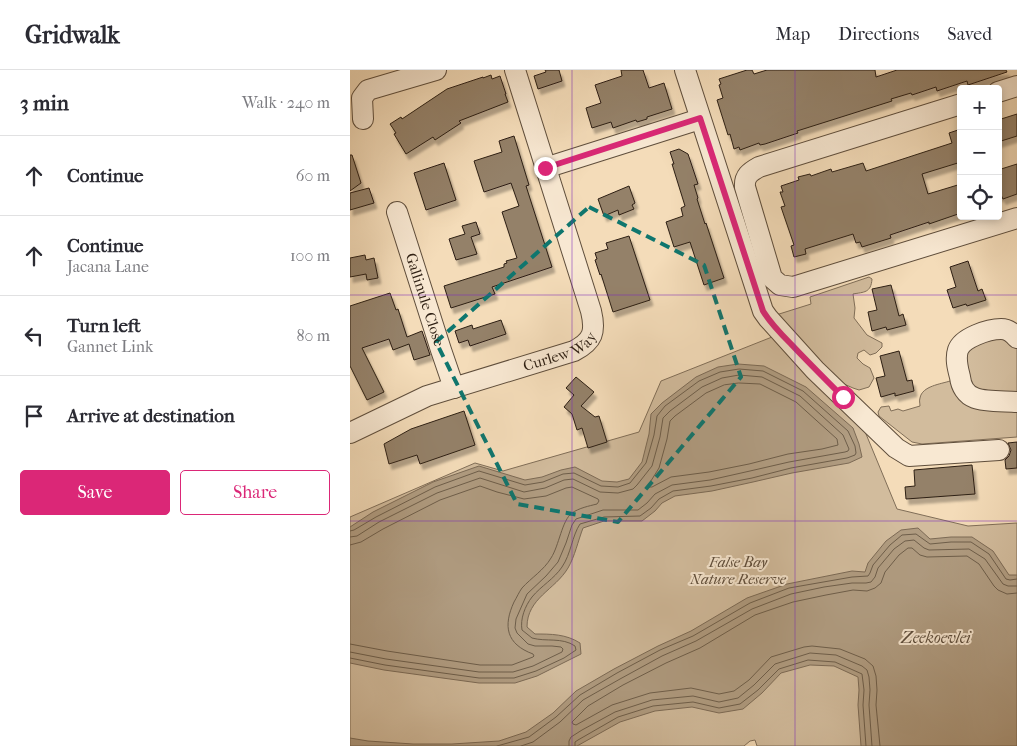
<!DOCTYPE html>
<html lang="en">
<head>
<meta charset="utf-8">
<style>
  :root { --surface:#fff; --page:#f2f2f3; --text:#2b2b33; --muted:#7c7c81; --line:#e1e1e2; --accent:#db2777 }
  body { margin:0; font-family:"IM FELL French Canon",serif; background:var(--page); color:var(--text) }
  .controls { position:absolute; right:15px; top:15px; display:grid; overflow:hidden; border-radius:5px; box-shadow:0 2px 8px #0003 }
  .controls button { width:45px; height:45px; display:grid; place-items:center; padding:0; border:0; border-bottom:1px solid var(--line); background:var(--surface); color:var(--text); font:25px sans-serif }
  .stop { position:absolute; width:15px; height:15px; margin:-11px; border:4px solid #db2777; border-radius:50%; background:#fff }
  .stop.end { background:#db2777; border-color:#fff; box-shadow:0 1px 5px #0008 }
  .list { margin:0; padding:0; list-style:none }
  h2 { display:flex; justify-content:space-between; align-items:center; height:65px; margin:0; padding:0 20px; font-size:21px }
  h2 small { font-size:16px; font-weight:400; color:var(--muted) }
  .list li { display:grid; grid-template-columns:32px 1fr auto; gap:15px; align-items:center; box-sizing:border-box; height:80px; padding:0 20px; border-top:1px solid var(--line) }
  .list b { display:block; font-size:19px; white-space:nowrap }
  .list p { margin:0; font-size:16px; white-space:nowrap; color:var(--muted) }
  .list em { font-size:16px; font-style:normal; color:var(--muted) }
  .actions { display:flex; gap:10px; padding:15px 20px }
  .actions a { flex:1; padding:11px 0; border:1px solid var(--accent); border-radius:5px; text-align:center; font-size:18px; color:var(--accent) }
  .actions .main { background:var(--accent); color:#fff }
  .icon { flex:none; width:28px; height:28px; fill:none; stroke:currentColor; stroke-width:2; stroke-linecap:round; stroke-linejoin:round }
  .map { position:relative; flex:none; width:667px; height:676px; overflow:hidden }
  header { display:flex; align-items:center; gap:30px; box-sizing:border-box; height:70px; padding:0 25px; background:var(--surface); border-bottom:1px solid var(--line) }
  header strong { font-size:24px }
  nav { display:flex; gap:28px; margin-inline-start:auto; font-size:18px }
  main { display:flex }
  aside { flex:1; background:var(--surface) }
  .map>svg:first-child { display:block }
  .green { fill:#d2bc9d; stroke:#806e58 }
  .water { fill:#b09c81; stroke:#7c6a55 }
  .lines { fill:none; stroke-linecap:round; stroke-linejoin:round }
  .shore { stroke:#6e5e4a; stroke-width:1 }
  .building { fill:#948169; stroke:#2d1f13; filter:url(#shadow) }
  .minor-casing { stroke:#5f4e3c; stroke-width:22 }
  .minor { stroke:#f8e8d2; stroke-width:20 }
  .route { stroke:#db2777; stroke-width:6 }
  .marked { fill:none; stroke:#0f766e; stroke-width:4; stroke-dasharray:10 6; stroke-linejoin:round }
  .grid { fill:none; stroke:#7b2cbf; stroke-width:1; stroke-opacity:0.55 }
  .labels { text-anchor:middle; dominant-baseline:central; stroke-width:4; stroke-linejoin:round; paint-order:stroke }
  .street-label { font-size:15px; fill:#2d1f13; stroke:#f8e8d2 }
  .park-label { font-size:15px; font-style:italic; fill:#5f4e3c; stroke:#f8e8d2 }
  .water-label { font-size:16px; font-style:italic; fill:#5b4b3a; stroke:#f8e8d2 }
</style>
</head>
<body>
<header>
<strong>Gridwalk</strong>
<nav><a>Map</a><a>Directions</a><a>Saved</a></nav>
</header>
<main>
<aside>
<h2>3 min<small>Walk · 240 m</small></h2>
<ul class="list">
<li><svg class="icon" aria-label="ahead" viewBox="0 0 24 24"><path d="M12 20V5M6 11l6-6 6 6"/></svg><div><b>Continue</b></div><em>60 m</em></li>
<li><svg class="icon" aria-label="ahead" viewBox="0 0 24 24"><path d="M12 20V5M6 11l6-6 6 6"/></svg><div><b>Continue</b><p>Jacana Lane</p></div><em>100 m</em></li>
<li><svg class="icon" aria-label="left" viewBox="0 0 24 24"><path d="M17 20v-9H6M10 6l-5 5 5 5"/></svg><div><b>Turn left</b><p>Gannet Link</p></div><em>80 m</em></li>
<li><svg class="icon" aria-label="arrive" viewBox="0 0 24 24"><path d="M6 21V4h12l-3 4 3 4H6"/></svg><div><b>Arrive at destination</b></div></li>
</ul>
<div class="actions"><a class="main">Save</a><a>Share</a></div>
</aside>
<div class="map">
<svg width="667" height="676" viewBox="0 0 667 676">
  <defs>
    <filter id="shadow"><feDropShadow dx="3" dy="5.5" stdDeviation="1" flood-color="#0004"/></filter>
  </defs>
  <rect width="100%" height="100%" fill="#f4dcb9"/>
  <filter id="stains"><feTurbulence type="fractalNoise" baseFrequency=".004" numOctaves="4"/><feColorMatrix values="0 0 0 0 .2 0 0 0 0 .09 0 0 0 0 .02 0 0 0 .5 -.17"/></filter>
  <radialGradient id="worn" r=".72"><stop offset=".6" stop-color="#630" stop-opacity="0"/><stop offset="1" stop-color="#630" stop-opacity=".3"/></radialGradient>
  <g class="green">
    <path d="M519,207L522,209C521,223 514,222 503,224L505,238L504,248L517,265L532,273V277L526,283L520,285L514,280L508,283L507,288L513,294L520,298L524,308L519,317L509,320L503,318L476,306L426,245L461,234L460,227Z"/>
    <path d="M648,265L667,275V323L662,325L622,318L614,282Z"/>
    <path d="M422,267L509,347L547,439L618,456L667,453V676H407L405,670L400,671L394,676H0V447L125,393L153,401L289,362L311,311Z"/>
    <path d="M600,311L611,327L667,338V367L572,374L562,372L529,346L528,342L531,337L539,336L541,341L548,339L553,341L570,336C570,333 569,331 570,328C572,316 591,314 600,311Z"/>
  </g>
  <g class="water">
    <path d="M388,294L414,296L456,317L503,358L509,374L512,387L499,393L442,403L403,412L362,421L325,426L312,433L305,441L292,451H254L233,458C228,471 225,486 218,498C205,520 177,528 177,557L185,564C201,564 216,564 230,573L231,584L187,606L165,613H129L34,600L0,593V457L23,442L83,412L129,396L175,410L192,407L211,400L225,397L252,411L267,412L279,409L292,392L299,364L301,344L312,333L346,307L368,297Z"/>
    <path d="M568,458L580,469L601,467H622L643,481L659,505H667V676H511L508,635L509,620L508,607L484,596L460,595L431,603L412,623L393,639L369,643L342,637L305,641L270,652L227,676H0V668L18,671L63,674H102L149,671L176,662L203,643L226,621L264,599L308,576L341,561L397,528L437,514L502,501L515,502L518,493L536,471L551,460Z"/>
  </g>
  <g class="lines">
    <g class="shore">
      <path d="M389,313L410,314L446,332L487,369L488,375L472,379L438,384L399,394L359,402L321,407L302,417H299V414L309,398L317,369L320,351L325,346L356,323L374,315Z"/>
      <path d="M0,461L4,460L26,447L85,417L129,401L175,415L193,412L213,404L224,403L251,416L268,417L280,413L296,393L304,365L307,346L315,336L349,311L370,302L389,299L413,301L453,321L498,361L505,376L506,383L505,385L497,388L441,398L402,408L361,416L323,421L309,429L301,438L290,446L254,447L230,454C222,466 221,484 212,497C204,509 191,516 182,527C175,536 170,549 172,560L182,568C196,572 212,567 225,576L226,580L214,588L186,601L164,608H129L35,595L0,588"/>
      <path d="M0,467L7,466L29,452L87,423L130,408L174,422L195,418L214,410L223,409L250,422L268,423L283,419L287,415L302,396L310,367L313,348L320,341L352,317L372,308L389,305L412,307L450,326L493,365L499,379L498,381L495,382L439,392L400,401L360,410L322,415L305,424L297,433L288,440H253L226,449L222,455L216,473L208,492L196,506L177,524L166,549L165,558L167,563L178,574L185,576H202L211,577L213,579L212,582L183,596L163,602H129L36,589L0,582"/>
      <path d="M0,475L11,472L33,459L90,430L130,416L147,422L174,429L196,426L216,418L222,417L248,429L249,431L247,434C239,436 229,438 222,443C212,450 209,476 201,488C194,500 181,508 172,518C169,522 167,527 164,532C153,556 156,574 183,584L184,586L183,587L162,595H130L37,581L0,574"/>
      <path d="M147,676L179,667L206,647L230,625L267,603L310,580L343,566L400,533L439,518L502,507L518,506L520,503L523,495L540,475L552,465L566,464L580,474L601,472H621L639,484L656,509L660,510L667,509"/>
      <path d="M171,676L183,672L210,652L233,630L270,609L312,586L346,571L402,539L441,524L474,517L502,513H516L521,512L525,507L528,498L544,479L555,471L564,470L574,478L579,480L619,479L635,489L653,514L658,516H667"/>
      <path d="M219,676V671L221,667L232,660L265,642L302,630L343,626L369,632L388,628L404,615L425,594L460,583L486,585L512,596L517,600L519,607L520,620L519,635L522,676"/>
      <path d="M225,676V672L228,670L268,647L303,636L343,632L369,638L390,634L408,620L429,599L458,590L485,592L512,604L514,620L513,635L516,676"/>
      <path d="M530,676L526,635L527,620L526,606L523,596L515,589L490,579L462,576L454,577L421,587L399,610L384,621L369,624L341,618L300,623L262,635L226,655L223,654L222,652L238,636L273,615L316,593L350,578L405,545L443,532L476,525L503,520L517,521L525,518L531,513L535,502L549,485L558,478H562L570,485L577,487L617,486L629,494L644,516L648,520L657,524L667,523"/>
    </g>
  </g>
  <g class="building">
    <path d="M195,0H209L212,11L188,19L184,6L196,2Z"/>
    <path d="M271,0H293L299,18L314,13L322,39L297,47V49L287,52L286,50L263,58L261,52L242,58L236,38L251,33L245,15L272,6Z"/>
    <path d="M397,0H402L404,4L417,0H525L526,7L547,0H656L657,2L618,15L617,11L587,21L586,17L562,25L561,23L541,29L542,31L447,61L448,63L415,74L410,75L409,73L390,80L389,77L384,79L380,64L378,65L367,30L373,28L369,15L371,14L369,9Z"/>
    <path d="M141,5L142,9L150,6L156,24H155L158,32L109,51L111,53L85,70L83,67L56,84L44,64L46,63L40,54L51,47L52,49L97,19L133,7V8Z"/>
    <path d="M667,44V66L648,72V50Z"/>
    <path d="M611,59V92L572,104L578,124L611,114V143L579,154V152L540,165L541,168L512,177L510,172L506,173L503,164L455,179L456,184L444,187L441,176L444,175L431,137L435,136L430,122H433L431,116L449,110L448,107L460,104L461,106L481,99L482,102L513,93L516,101L602,73L599,63Z"/>
    <path d="M164,66L179,115L176,116L202,197L142,217L145,224L101,238L94,216L154,197V194L157,193L156,191L167,188L152,142L169,136L161,113L134,122L124,91L152,82L149,71Z"/>
    <path d="M329,79L338,84L348,114L344,115L348,128L347,129L355,154L356,153L374,208L354,215L340,172L324,177L316,152L333,146L331,138L335,136L322,94H324L320,82Z"/>
    <path d="M0,85H2L11,113L0,121Z"/>
    <path d="M94,93L106,130L76,140L64,103Z"/>
    <path d="M667,94V124L653,129L651,125L648,126V100Z"/>
    <path d="M279,116L285,133L282,135L284,139L269,145L268,140L254,146L248,129Z"/>
    <path d="M19,118L24,133L0,140V123Z"/>
    <path d="M126,152L130,164L121,167L127,184L106,190L99,169L115,164L112,156Z"/>
    <path d="M279,166L300,230L263,242L251,204L250,205L245,190L247,189L245,183L258,179L256,173Z"/>
    <path d="M15,185L16,190L24,188L28,208L17,210L16,204L0,207V188Z"/>
    <path d="M618,191L628,221L632,219L636,230L617,236L616,234L603,238L597,220L606,217L600,197Z"/>
    <path d="M541,215L549,246L553,244L556,255L537,260L536,257L522,261L518,242L527,240L522,219Z"/>
    <path d="M40,223L46,240L48,239L57,267L72,261L80,285L64,290L59,274L43,280L39,269L12,278L34,322L17,330L0,296V236Z"/>
    <path d="M151,250L156,264L120,276L118,270L109,273L105,261L122,255L123,259Z"/>
    <path d="M549,281L557,311L562,310L564,321L545,326V323L531,327L526,308L535,306L530,286Z"/>
    <path d="M226,307L244,322L231,336L245,347L249,346L257,372L238,378L232,358L227,360L222,344L214,337L224,325L216,318Z"/>
    <path d="M114,341L125,375L70,394L67,385L39,394L34,374L61,359Z"/>
    <path d="M667,372V398L656,399L655,390L659,386L661,380L658,373Z"/>
    <path d="M622,395L625,424L556,429L555,417L565,416L564,400Z"/>
  </g>
  <g class="lines">
    <defs>
      <g id="minor">
        <path d="M335,0L413,241L418,248L465,300L546,378L559,386L649,380"/>
        <path d="M648,22L667,16"/>
        <path d="M611,34L409,97C400,102 394,106 395,117L422,208L430,215L443,217L667,148"/>
        <path d="M13,49L12,28L18,20L86,0"/>
        <path d="M195,98L350,49"/>
        <path id="s1" d="M47,142L91,280L104,318"/>
        <path d="M667,268C663,263 657,259 651,259C638,259 612,268 608,280C605,289 608,299 610,307C611,316 616,325 625,328C635,332 656,331 667,332"/>
        <path id="s2" d="M0,363L77,326L224,281C243,271 246,262 241,241L165,0"/>
      </g>
    </defs>
    <use href="#minor" class="minor-casing"/>
    <use href="#minor" class="minor"/>
  </g>
  <g class="lines">
    <path class="route" d="M195,98L350,48L413,241C421,254 431,264 441,274C458,292 475,309 493,327"/>
  </g>
  <path class="marked" d="M239,137L354,195L391,307L268,452L167,434L86,272Z"/>
  <path class="grid" d="M222,0V676M445,0V676M0,225H667M0,451H667"/>
  <g class="labels">
    <g class="street-label">
      <text stroke="none"><textPath href="#s1" startOffset="92">Gallinule Close</textPath></text>
      <text stroke="none"><textPath href="#s2" startOffset="226">Curlew Way</textPath></text>
    </g>
    <g class="park-label">
      <text x="388" y="492">False Bay<tspan x="388" dy="17">Nature Reserve</tspan></text>
    </g>
    <g class="water-label">
      <text x="586" y="567">Zeekoevlei</text>
    </g>
  </g>
  <rect width="100%" height="100%" filter="url(#stains)"/>
  <rect width="100%" height="100%" fill="url(#worn)"/>
</svg>
<div class="controls">
<button>+</button>
<button>−</button>
<button><svg class="icon" aria-label="locate" viewBox="0 0 24 24"><circle cx="12" cy="12" r="6"/><path d="M12 2v4M12 18v4M2 12h4M18 12h4"/></svg></button>
</div>
<div class="stop" style="left:493px;top:327px"></div>
<div class="stop end" style="left:195px;top:98px"></div>
</div>
</main>
</body>
</html>
